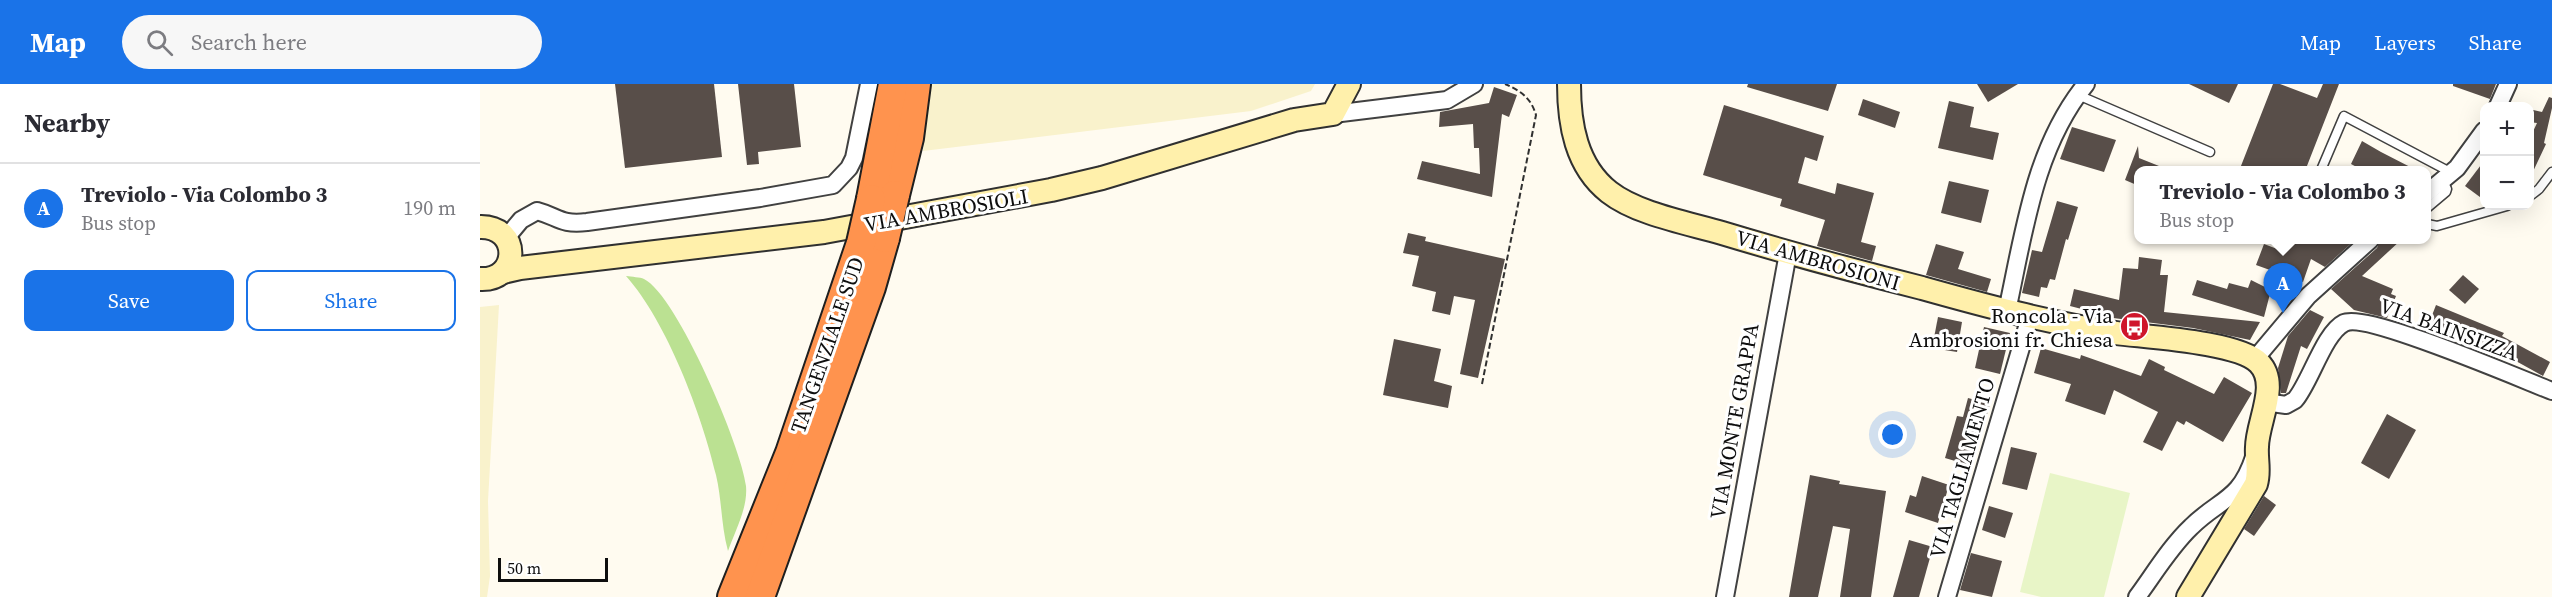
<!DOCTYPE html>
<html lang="en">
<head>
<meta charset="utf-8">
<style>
  :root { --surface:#fff; --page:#f7f7f7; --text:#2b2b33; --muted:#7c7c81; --line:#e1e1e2; --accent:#1a73e8 }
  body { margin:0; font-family:"Source Serif 4",serif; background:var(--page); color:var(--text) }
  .controls { position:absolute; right:18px; top:18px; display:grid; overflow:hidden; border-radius:12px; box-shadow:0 6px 24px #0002 }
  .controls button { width:54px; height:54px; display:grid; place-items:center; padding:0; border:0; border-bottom:2px solid var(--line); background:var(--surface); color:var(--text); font:30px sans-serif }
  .scale { position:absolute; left:18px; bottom:15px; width:110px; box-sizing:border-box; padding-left:6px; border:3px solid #0e0e0e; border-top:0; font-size:16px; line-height:21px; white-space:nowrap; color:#0e0e0e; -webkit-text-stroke:4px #fff; paint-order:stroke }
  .you { position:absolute; left:1413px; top:351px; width:21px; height:21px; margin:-15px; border:4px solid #fff; border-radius:50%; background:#1a73e8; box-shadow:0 0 0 9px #1a73e833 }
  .badge { display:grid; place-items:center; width:39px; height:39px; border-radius:50%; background:var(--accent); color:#fff; font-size:20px; font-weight:700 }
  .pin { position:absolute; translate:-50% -50px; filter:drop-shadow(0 2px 3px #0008) }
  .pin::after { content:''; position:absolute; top:32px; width:21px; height:18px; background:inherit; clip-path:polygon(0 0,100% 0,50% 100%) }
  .popup { position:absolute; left:1654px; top:82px; width:297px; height:78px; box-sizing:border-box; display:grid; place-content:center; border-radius:12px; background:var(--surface); filter:drop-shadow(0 2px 4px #0005); font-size:20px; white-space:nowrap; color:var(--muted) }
  .popup b { font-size:22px; color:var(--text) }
  .popup::after { content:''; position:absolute; left:50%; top:100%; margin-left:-12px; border:12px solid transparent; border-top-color:var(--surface) }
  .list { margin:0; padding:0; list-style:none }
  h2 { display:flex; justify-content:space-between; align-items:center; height:78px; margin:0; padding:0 24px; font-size:26px }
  h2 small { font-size:20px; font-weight:400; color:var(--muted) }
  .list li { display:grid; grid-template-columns:39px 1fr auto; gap:18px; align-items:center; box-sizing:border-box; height:90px; padding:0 24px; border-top:2px solid var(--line) }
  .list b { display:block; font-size:22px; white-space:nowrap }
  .list p { margin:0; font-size:20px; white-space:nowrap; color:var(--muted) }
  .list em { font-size:20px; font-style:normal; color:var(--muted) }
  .actions { display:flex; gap:12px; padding:18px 24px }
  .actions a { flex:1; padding:14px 0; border:2px solid var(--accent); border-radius:12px; text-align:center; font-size:21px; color:var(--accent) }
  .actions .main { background:var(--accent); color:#fff }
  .icon { flex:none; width:33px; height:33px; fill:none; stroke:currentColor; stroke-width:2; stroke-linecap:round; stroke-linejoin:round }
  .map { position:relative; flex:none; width:2072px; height:513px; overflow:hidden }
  header { display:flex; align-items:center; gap:36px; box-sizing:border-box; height:84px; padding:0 30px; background:var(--accent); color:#fff }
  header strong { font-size:28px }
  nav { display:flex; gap:33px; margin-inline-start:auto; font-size:21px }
  .search { width:420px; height:54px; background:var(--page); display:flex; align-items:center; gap:15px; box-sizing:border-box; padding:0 21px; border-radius:33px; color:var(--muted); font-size:22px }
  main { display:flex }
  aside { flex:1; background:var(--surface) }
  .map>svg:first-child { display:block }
  .farmland { fill:#f9f2cc }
  .forest { fill:#bbe192 }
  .pitch { fill:#e8f5c7 }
  .building { fill:#584e49 }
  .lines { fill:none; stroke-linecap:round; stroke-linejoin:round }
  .lane-casing { stroke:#414141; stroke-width:11 }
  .street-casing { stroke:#414141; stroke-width:20 }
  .secondary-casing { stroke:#303030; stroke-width:26 }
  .highway-casing { stroke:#1f1f1f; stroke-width:32 }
  .path { stroke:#303030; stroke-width:2; stroke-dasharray:6 3; stroke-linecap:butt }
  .lane { stroke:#fff; stroke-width:8 }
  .street { stroke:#fff; stroke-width:16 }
  .secondary { stroke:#fff0ab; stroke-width:22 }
  .highway { stroke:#ff934e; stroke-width:28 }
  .highway-bridge-casing { stroke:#1f1f1f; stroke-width:32; stroke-linecap:butt }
  .highway-bridge { stroke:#ff934e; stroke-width:28 }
  .labels { text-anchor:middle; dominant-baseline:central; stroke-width:6; stroke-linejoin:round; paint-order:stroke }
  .street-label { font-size:21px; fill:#0e0e0e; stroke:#fff }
  .poi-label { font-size:21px; fill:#0e0e0e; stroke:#fff; text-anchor:end }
</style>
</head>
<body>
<header>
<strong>Map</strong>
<div class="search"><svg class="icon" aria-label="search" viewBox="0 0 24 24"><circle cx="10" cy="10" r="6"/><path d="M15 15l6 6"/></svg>Search here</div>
<nav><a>Map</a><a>Layers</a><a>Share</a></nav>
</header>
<main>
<aside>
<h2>Nearby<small></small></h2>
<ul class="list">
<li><span class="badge">A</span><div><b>Treviolo - Via Colombo 3</b><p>Bus stop</p></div><em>190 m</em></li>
</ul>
<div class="actions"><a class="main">Save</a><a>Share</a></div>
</aside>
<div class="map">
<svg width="2072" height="513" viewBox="0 0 2072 513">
  <rect width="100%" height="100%" fill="#fffbf0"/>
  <g class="farmland">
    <path d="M450,0H835L831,7L771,27L443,67Z"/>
    <path d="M19,221L8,417L10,492L7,513H0V223Z"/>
  </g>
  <path class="forest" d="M146,192C152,193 160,193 164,195C197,211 262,364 266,402C268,424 255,447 248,467C241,442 242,416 236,391C222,331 187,238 146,192Z"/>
  <path class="pitch" d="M1570,389L1650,409L1624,513H1561L1540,508Z"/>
  <g class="building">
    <path d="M135,0H234L242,73L145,84Z"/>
    <path d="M258,0H314L321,63L278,68L279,80L267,81Z"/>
    <path d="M1268,0H1357L1348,27L1267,3Z"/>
    <path d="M1497,0H1538L1508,18Z"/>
    <path d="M1709,0H1758L1749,19Z"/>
    <path d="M1793,0H1800L1837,14L1843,0H1859L1825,87H1759Z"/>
    <path d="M1973,0H2016L2010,15L1973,2Z"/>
    <path d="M1014,3L1037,11L1029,33L1022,30L1012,113L937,95L942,77L1000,90L999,64H994L993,40L959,43L960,28L1009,19Z"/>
    <path d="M2069,13L2072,14V24L2064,59L2066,60L2049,96V56L2057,39L2049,38V25L2062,28Z"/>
    <path d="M1383,15L1420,28L1415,44L1378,31Z"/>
    <path d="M1469,17L1494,23L1490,43L1519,49L1513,76L1458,64Z"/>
    <path d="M1244,21L1344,52L1337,77L1325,73L1318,99L1355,110L1357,99L1394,109L1381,158L1396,162L1392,177L1337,162L1345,136L1300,122L1302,115L1223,91Z"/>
    <path d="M1592,43L1636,56L1624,88L1580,75Z"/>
    <path d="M1882,57L1901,68L1938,87H1884L1871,80Z"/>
    <path d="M1658,62L1659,74L1689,86L1659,87V102L1645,96Z"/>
    <path d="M2004,77V116L1985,102Z"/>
    <path d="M1469,97L1509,106L1501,139L1461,129Z"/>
    <path d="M1577,117L1598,123L1588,156L1586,155L1575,196L1570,195L1567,204L1561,203L1559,213L1542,209L1552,166L1562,168Z"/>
    <path d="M928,149L946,153L945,157L1025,175L998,294L980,290L995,216L974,212L970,231L952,227L956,208L932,202L939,172L923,169Z"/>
    <path d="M1806,156H1833L1838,159L1842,156H1875L1845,183L1831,175L1823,198L1776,181L1784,160L1800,166Z"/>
    <path d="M1900,156H1921L1882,192L1913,205L1911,210L1916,212L1907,234L1874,226L1851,205L1897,164Z"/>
    <path d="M1456,160L1484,168L1478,185L1511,195L1507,208L1446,191Z"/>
    <path d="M1659,173L1682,176L1680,191H1688L1684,228L1780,238L1770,256L1713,244L1625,233V231L1590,222L1594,205L1639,216L1643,184L1658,185Z"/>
    <path d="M1983,191L1999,205L1985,220L1969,206Z"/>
    <path d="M1717,196L1747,205L1749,199L1768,204L1771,196L1791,206L1784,233L1712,211Z"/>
    <path d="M1956,221L2024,249L2022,252L2070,278L2063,292L1980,246L1975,257L1946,247Z"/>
    <path d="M1830,226L1844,233L1827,265L1821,262L1806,309H1801L1798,284L1808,252Z"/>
    <path d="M1458,233L1482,238L1477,268L1452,264Z"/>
    <path d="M1504,243L1530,249L1520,290L1495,284Z"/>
    <path d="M914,255L961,265L954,297L972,302L968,324L903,311Z"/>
    <path d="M1561,264L1600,275L1601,271L1661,292L1669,275L1685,283L1684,286L1734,310L1744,293L1772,309L1743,358L1706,337L1704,341L1697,337L1682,367L1663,358L1678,328L1634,306L1625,331L1585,317L1591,300L1554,289Z"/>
    <path d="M1488,314L1510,320L1492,382L1465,374L1477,332L1483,333Z"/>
    <path d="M1907,330L1936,346L1909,395L1881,379Z"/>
    <path d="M1531,363L1557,369L1547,406L1522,400Z"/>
    <path d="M1330,391L1360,397L1359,400L1406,407L1391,513H1360L1370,445L1353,442L1338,513H1309Z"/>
    <path d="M1442,392L1469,401L1458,439L1425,428L1430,411L1436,413Z"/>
    <path d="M1784,412L1796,421L1774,452L1764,445Z"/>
    <path d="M1509,422L1533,429L1525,454L1502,446Z"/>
    <path d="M1429,456L1453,463L1439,513H1413Z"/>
    <path d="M1491,469L1522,477L1512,513L1480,506Z"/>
  </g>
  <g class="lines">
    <defs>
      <g id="lane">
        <path d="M1598,11L1730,68"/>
        <path d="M1841,86L1864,32L1972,89"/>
        <path d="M2050,112L2059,105L2072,88"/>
        <path d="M1947,124L1966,108L1967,105L1963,97"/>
        <path d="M1947,140L1957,142L2027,122"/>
      </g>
      <g id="street">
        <path d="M2018,22L2028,0"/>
        <path d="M853,30L967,16L994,0"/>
        <path d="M1947,109L1977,84L2004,47"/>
        <path d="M26,154L41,136L57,127C79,133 80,141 107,138L280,114L353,101L369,84L374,74L389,0"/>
        <path d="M1527,227C1544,149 1554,64 1606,0"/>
        <path d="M1775,275L1828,212L1890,156"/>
        <path d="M1785,318L1806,321L1815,316C1830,299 1844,249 1864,239C1886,228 2041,295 2072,307"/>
        <path d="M1245,513L1308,169"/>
        <path d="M1467,513L1550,233"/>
        <path d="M1657,513C1674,490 1690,463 1711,443C1739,415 1760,417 1774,373"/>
      </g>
      <g id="secondary">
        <path d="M1089,0C1089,40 1096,82 1129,108C1157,130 1208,139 1242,149C1308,169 1375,187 1442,204C1506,222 1570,239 1636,249C1666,253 1759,258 1779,279C1800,300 1777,338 1777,363C1776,376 1780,387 1776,400L1708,513"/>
        <path d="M0,143C41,142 40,197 0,195"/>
        <path d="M23,188L40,184L344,148L571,106L622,94L814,36L853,30L869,0"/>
      </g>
      <g id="highway">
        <path d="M415,111L429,54L436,0"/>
        <path d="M391,115L413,0"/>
        <path d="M252,513L310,369L381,159"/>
        <path d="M280,513L391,203L405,154"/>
      </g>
    </defs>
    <use href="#lane" class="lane-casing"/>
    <use href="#street" class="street-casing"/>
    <use href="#secondary" class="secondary-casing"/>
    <use href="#highway" class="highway-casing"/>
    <path class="path" d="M1002,300L1056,31C1051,14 1041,7 1025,0"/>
    <use href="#lane" class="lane"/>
    <use href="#street" class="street"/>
    <use href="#secondary" class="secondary"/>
    <use href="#highway" class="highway"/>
    <defs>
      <g id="highway-bridge">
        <path d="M405,154L415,111"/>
        <path d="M381,159L391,115"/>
      </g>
    </defs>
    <use href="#highway-bridge" class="highway-bridge-casing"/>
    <use href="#highway-bridge" class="highway-bridge"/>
  </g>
  <defs>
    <symbol id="bus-disc" viewBox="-11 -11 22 22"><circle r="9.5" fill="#cf162b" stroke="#fff"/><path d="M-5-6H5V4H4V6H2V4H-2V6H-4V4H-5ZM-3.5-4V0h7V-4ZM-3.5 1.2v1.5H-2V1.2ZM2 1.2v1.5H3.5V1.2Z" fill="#fff"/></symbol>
  </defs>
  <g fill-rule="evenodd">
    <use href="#bus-disc" x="1638" y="226" width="33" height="33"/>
  </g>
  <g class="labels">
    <g class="street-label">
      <text transform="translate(466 126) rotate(-10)">VIA AMBROSIOLI</text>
      <text transform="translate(1338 176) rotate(16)">VIA AMBROSIONI</text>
      <text transform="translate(1969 245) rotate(20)">VIA BAINSIZZA</text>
      <text transform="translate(347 261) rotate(-71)">TANGENZIALE SUD</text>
      <text transform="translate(1254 337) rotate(-80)">VIA MONTE GRAPPA</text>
      <text transform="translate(1482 384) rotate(-74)">VIA TAGLIAMENTO</text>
    </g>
    <g class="poi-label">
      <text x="1633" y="231">Roncola - Via<tspan x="1633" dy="24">Ambrosioni fr. Chiesa</tspan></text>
    </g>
  </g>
</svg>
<div class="controls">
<button>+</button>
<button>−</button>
</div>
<div class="scale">50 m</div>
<div class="you"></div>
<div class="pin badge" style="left:1803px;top:229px">A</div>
<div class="popup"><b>Treviolo - Via Colombo 3</b>Bus stop</div>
</div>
</main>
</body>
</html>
